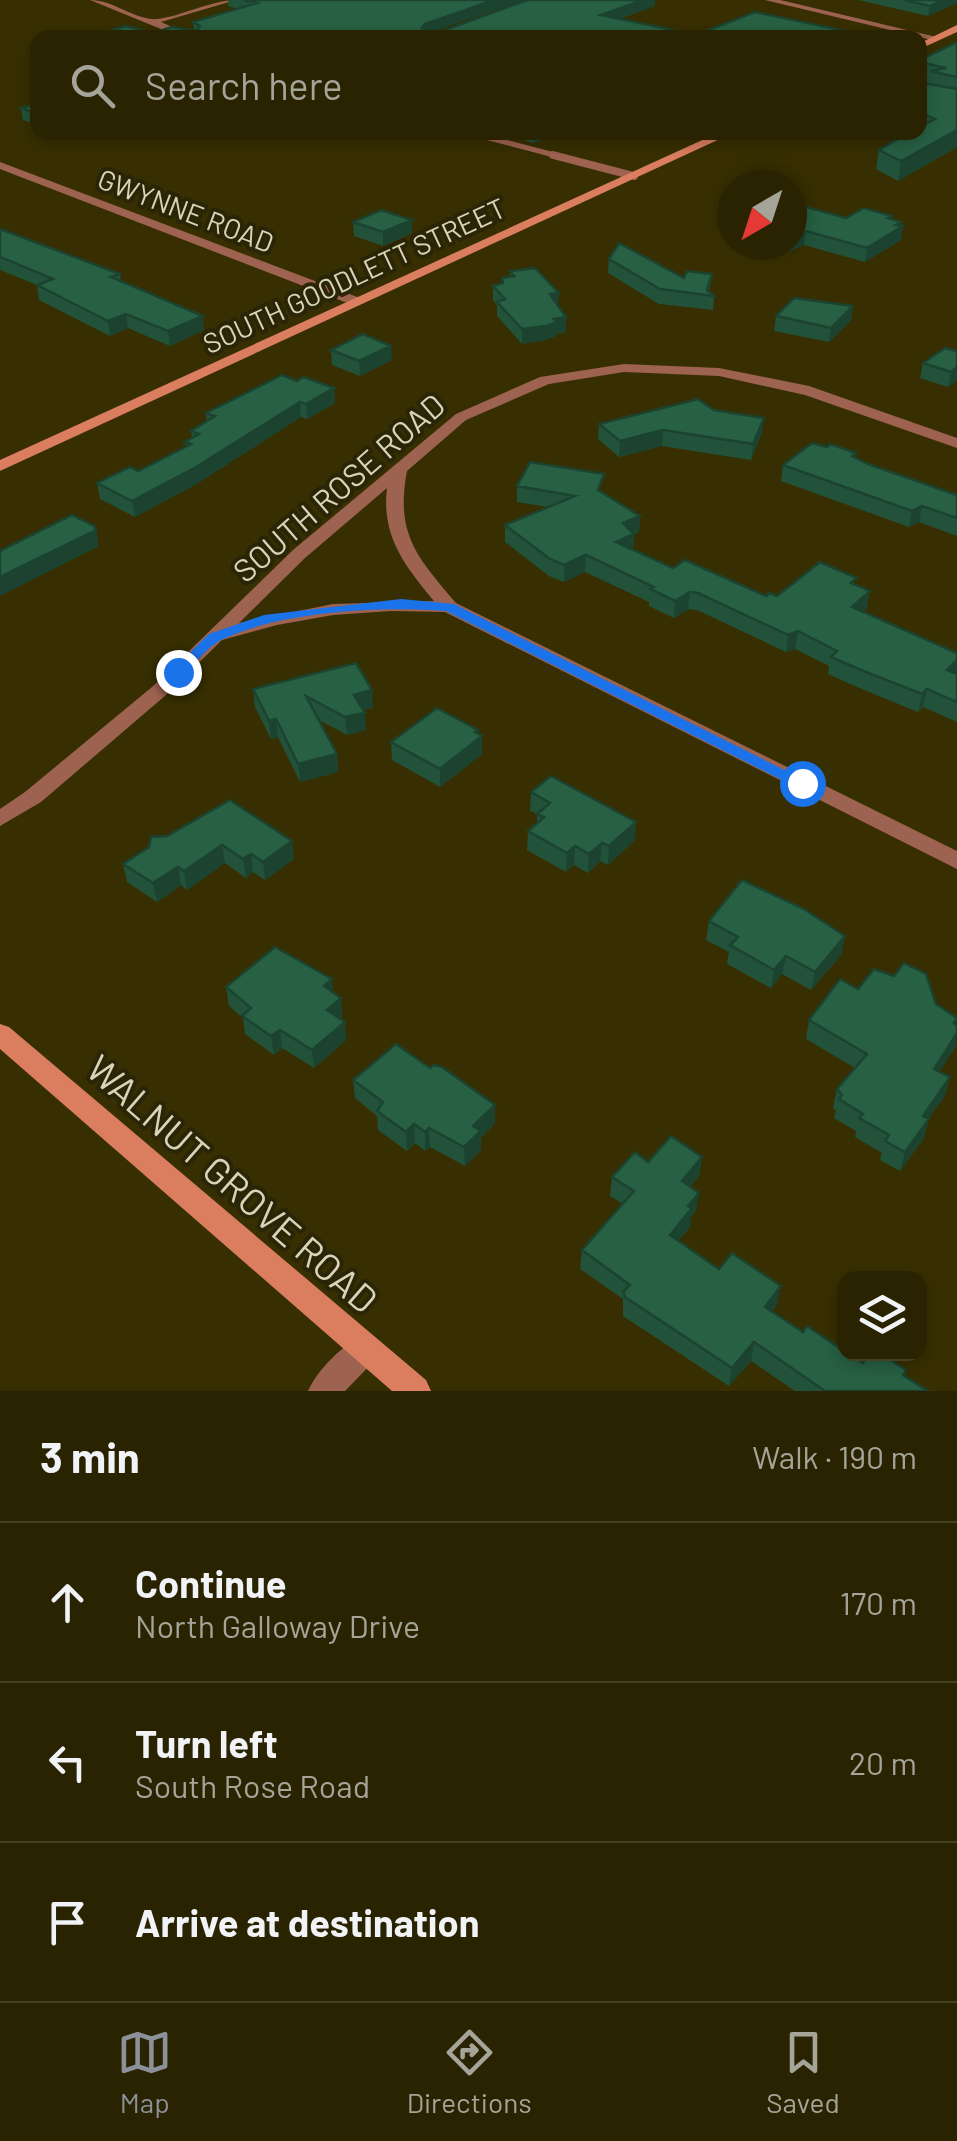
<!DOCTYPE html>
<html lang="en">
<head>
<meta charset="utf-8">
<style>
  :root { --surface:#292301; --page:#312b0b; --text:#f1f3f6; --muted:#a5a499; --line:#454023; --accent:#8c9099 }
  body { margin:0; font-family:Barlow,sans-serif; background:var(--page); color:var(--text) }
  .controls { position:absolute; right:30px; bottom:30px; display:grid; overflow:hidden; border-radius:20px; box-shadow:0 5px 15px #0003 }
  .controls button { width:90px; height:90px; display:grid; place-items:center; padding:0; border:0; border-bottom:2px solid var(--line); background:var(--surface); color:var(--text); font:50px sans-serif }
  .compass { position:absolute; left:717px; top:170px; width:90px; height:90px; border-radius:50%; background:var(--surface); box-shadow:0 5px 15px #0003; rotate:219deg }
  .stop { position:absolute; width:30px; height:30px; margin:-22px; border:8px solid #1a73e8; border-radius:50%; background:#fff }
  .stop.end { background:#1a73e8; border-color:#fff; box-shadow:0 2px 10px #0008 }
  .list { margin:0; padding:0; list-style:none }
  h2 { display:flex; justify-content:space-between; align-items:center; height:130px; margin:0; padding:0 40px; font-size:42px }
  h2 small { font-size:32px; font-weight:400; color:var(--muted) }
  .list li { display:grid; grid-template-columns:65px 1fr auto; gap:30px; align-items:center; box-sizing:border-box; height:160px; padding:0 40px; border-top:2px solid var(--line) }
  .list b { display:block; font-size:38px; white-space:nowrap }
  .list p { margin:0; font-size:32px; white-space:nowrap; color:var(--muted) }
  .list em { font-size:32px; font-style:normal; color:var(--muted) }
  .icon { flex:none; width:55px; height:55px; fill:none; stroke:currentColor; stroke-width:2; stroke-linecap:round; stroke-linejoin:round }
  .map { position:relative; flex:none; width:957px; height:1391px; overflow:hidden }
  .search { position:absolute; background:var(--surface); box-shadow:0 5px 15px #0003; left:30px; right:30px; top:30px; height:110px; display:flex; align-items:center; gap:25px; box-sizing:border-box; padding:0 35px; border-radius:20px; color:var(--muted); font-size:38px }
  .sheet { height:610px; background:var(--surface) }
  nav { display:flex; justify-content:space-around; align-items:center; box-sizing:border-box; height:140px; border-top:2px solid var(--line); background:var(--surface); font-size:28px; color:var(--muted) }
  nav a { display:grid; justify-items:center; gap:5px }
  nav .on { color:var(--accent) }
  .map>svg:first-child { display:block }
  .lines { fill:none; stroke-linecap:round; stroke-linejoin:round }
  .service-far1 { stroke:#9d6250; stroke-width:5 }
  .service { stroke:#9d6250; stroke-width:8 }
  .minor { fill:#9d6250; fill-rule:evenodd }
  .tertiary { fill:#9d6250; fill-rule:evenodd }
  .secondary { fill:#da7e5f; fill-rule:evenodd }
  .wall { fill:#22533a }
  .shaded-wall { fill:#1b432f }
  .building { fill:#276043; stroke:#1b432f; stroke-width:2.5 }
  .route { fill:#1a73e8 }
  .labels { text-anchor:middle; dominant-baseline:central; stroke-width:8; stroke-linejoin:round; paint-order:stroke }
  .far-street-label { font-size:28px; fill:#d9d4b7; stroke:#2b2507 }
  .street-label { font-size:32px; fill:#d9d4b7; stroke:#2b2507 }
  .near-street-label { font-size:38px; fill:#d9d4b7; stroke:#2b2507 }
</style>
</head>
<body>
<div class="map">
<svg width="957" height="1391" viewBox="0 0 957 1391">
  <rect width="100%" height="100%" fill="#372f01"/>
  <g class="lines">
    <path class="service-far1" d="M466,132L562,157"/>
    <path class="service" d="M553,155L634,176"/>
    <g class="minor">
      <path d="M90,0C112,0 129,16 151,19C171,21 210,0 236,0L161,22L197,38H183Z"/>
      <path d="M765,0H780L941,38L936,41Z"/>
      <path d="M0,162L360,298L362,301L350,304L0,169Z"/>
      <path d="M624,364L719,368L809,386L957,438V448L805,395L719,376L624,372L549,384L466,420L407,471C395,534 417,557 456,603L957,851V869L445,612L391,611L333,615L277,625L222,640L166,695L41,802L0,826V809L25,792L152,687L293,550L456,414L540,377ZM387,488C381,536 405,566 434,601L333,604L239,623L305,558Z"/>
    </g>
    <path class="tertiary" d="M365,1335L376,1339L380,1349L376,1359L345,1391H308C317,1370 344,1343 365,1335Z"/>
    <g class="secondary">
      <path d="M957,25V32L920,49V43Z"/>
      <path d="M720,132H735L0,471V460Z"/>
      <path d="M0,1024L9,1027L426,1380L431,1391H392L0,1049Z"/>
    </g>
  </g>
  <g class="wall">
    <path d="M228,0H523L437,30L442,31L655,6L619,19L696,35L869,38H87L194,31L193,22L238,9L228,6Z"/>
    <path d="M858,0H957V3L928,16Z"/>
    <path d="M957,42V147L898,181L876,169L879,150L920,132V60Z"/>
    <path d="M38,104V125L23,120L21,108Z"/>
    <path d="M493,132H560L534,143Z"/>
    <path d="M792,203L846,218L892,219L903,226L901,240L865,262L804,245L781,255L746,245H792Z"/>
    <path d="M353,222L412,233L383,246L354,236Z"/>
    <path d="M0,229L120,274L121,281L204,330L170,346L128,328L110,336L39,300L37,285L0,270Z"/>
    <path d="M609,259L684,278L712,274L709,292L714,296L713,310L659,304L608,273Z"/>
    <path d="M510,271L558,305L566,317V332L557,333L556,336L545,340L522,344L497,316V305L493,300V286L502,283V278L510,277Z"/>
    <path d="M853,306L851,320L829,342L774,331L776,316Z"/>
    <path d="M331,350L392,360L360,376L332,365Z"/>
    <path d="M957,351V380L948,387L920,378L923,363Z"/>
    <path d="M297,381L334,388L335,403L307,419L301,417L198,483L135,517L100,499L97,483L138,471L186,447L185,442L192,439L191,431L207,421L206,413Z"/>
    <path d="M714,410L762,433L751,460L662,446L619,457L598,439L599,424Z"/>
    <path d="M856,453L855,458L868,464L957,495V536L919,522L909,527L781,481L783,465Z"/>
    <path d="M517,486L603,491L602,493L640,516L639,532L634,535L633,550L673,568L766,596H777L856,585L867,608L863,612L957,653V722L923,707L918,712L857,687L828,674L829,666L795,649L786,652L697,610L688,609L674,618L649,606V602L585,572L564,582L549,576L505,542V525L548,507L517,502Z"/>
    <path d="M253,689L373,708L363,710L366,730L347,735L319,720L337,754L338,772L300,782L278,737L271,739L255,707Z"/>
    <path d="M478,734L482,736V754L440,787L392,760L391,742Z"/>
    <path d="M531,792L635,840L608,865L600,861L588,873L574,865L566,872L527,850L528,831L537,823V814L530,811Z"/>
    <path d="M230,800L294,859L265,880L253,872L246,878L225,863L187,890L181,885L157,902L127,882L123,864L167,836Z"/>
    <path d="M709,921L845,936L841,955L811,990L782,974L771,988L727,964L729,952L706,940Z"/>
    <path d="M226,987L341,998L342,1017L340,1019L346,1040L314,1068L282,1048L274,1055L245,1034L243,1018L229,1006Z"/>
    <path d="M858,989L936,1004L956,1024V1046L939,1071L945,1096L928,1119L924,1138L900,1171L880,1160L882,1153L855,1137L856,1131L834,1118L836,1111L833,1108L837,1089L855,1068L806,1039L809,1020Z"/>
    <path d="M430,1068L495,1105V1123L481,1138V1150L465,1166L430,1147L425,1151L415,1143L407,1151L378,1130L377,1116L355,1098L353,1080Z"/>
    <path d="M648,1162L700,1175L690,1187L696,1211L691,1217L690,1227L678,1241L719,1269L777,1305L772,1312L803,1332L863,1363L904,1376L928,1391H795L751,1361L729,1386L623,1316V1299L580,1269L582,1250L623,1204L610,1196L612,1177Z"/>
  </g>
  <g class="shaded-wall">
    <path d="M494,0H523L425,34L422,28L425,24Z"/>
    <path d="M643,0H655V6L601,26V15Z"/>
    <path d="M943,0H957V3L928,16L930,6Z"/>
    <path d="M957,130V147L898,181L901,161Z"/>
    <path d="M535,132H560L534,143Z"/>
    <path d="M412,220V233L383,246V232Z"/>
    <path d="M901,222L900,228L903,226L901,240L865,262L867,248Z"/>
    <path d="M806,231L804,245L781,255L783,245H792V238Z"/>
    <path d="M559,293L558,307L550,294Z"/>
    <path d="M853,306L851,320L829,342L831,328Z"/>
    <path d="M126,314L128,328L110,336L108,321Z"/>
    <path d="M203,316L204,330L170,346L168,331Z"/>
    <path d="M566,317V332L557,333L556,336L545,340L522,344V329L554,319Z"/>
    <path d="M391,346L392,360L360,376L359,361Z"/>
    <path d="M957,367V380L948,387L951,372Z"/>
    <path d="M334,388L335,403L307,419L306,404Z"/>
    <path d="M300,402L301,417L198,483L135,517L132,501Z"/>
    <path d="M764,418L762,433L751,460L753,444Z"/>
    <path d="M663,430L662,446L619,457L620,441Z"/>
    <path d="M922,506L919,522L909,527L912,511Z"/>
    <path d="M640,516L639,532L634,535L633,551L616,542L623,523Z"/>
    <path d="M96,530L99,546L0,596V577Z"/>
    <path d="M586,555L585,572L564,582V565Z"/>
    <path d="M870,591L867,608L849,624L852,607Z"/>
    <path d="M690,592L688,609L674,618L675,601Z"/>
    <path d="M798,631L795,649L786,652L788,635Z"/>
    <path d="M957,660V673L947,670Z"/>
    <path d="M927,689L923,707L918,712L922,694Z"/>
    <path d="M372,690L373,708L355,712L354,695Z"/>
    <path d="M365,713L366,730L347,735L345,717Z"/>
    <path d="M276,719L278,737L271,739L269,721Z"/>
    <path d="M478,730V739L482,736V754L440,787V769Z"/>
    <path d="M337,754L338,772L300,782L298,764Z"/>
    <path d="M636,822L635,840L608,865L609,846Z"/>
    <path d="M292,841L294,859L265,880L263,862Z"/>
    <path d="M602,843L600,861L588,873L589,854Z"/>
    <path d="M222,845L225,863L187,890L184,871Z"/>
    <path d="M575,846L574,865L566,872L567,853Z"/>
    <path d="M251,854L253,872L246,878L243,859Z"/>
    <path d="M178,867L181,885L157,902L153,883Z"/>
    <path d="M845,936L841,955L811,990L815,972Z"/>
    <path d="M786,956L782,974L771,988L774,970Z"/>
    <path d="M332,979L334,998L324,986Z"/>
    <path d="M341,998L342,1017L329,1028L327,1010Z"/>
    <path d="M345,1022L346,1040L314,1068L312,1050Z"/>
    <path d="M280,1030L282,1048L274,1055L271,1036Z"/>
    <path d="M957,1033L956,1046L929,1088L934,1069Z"/>
    <path d="M950,1077L945,1096L917,1134L923,1116Z"/>
    <path d="M495,1105V1123L481,1138V1150L465,1166L464,1147L473,1126Z"/>
    <path d="M929,1119L924,1138L900,1171L905,1152Z"/>
    <path d="M414,1124L415,1143L407,1151L406,1132Z"/>
    <path d="M429,1128L430,1147L425,1151V1132Z"/>
    <path d="M702,1157L700,1175L679,1200L682,1181Z"/>
    <path d="M699,1193L696,1211L691,1217L690,1227L668,1254L670,1235L688,1206Z"/>
    <path d="M781,1286L777,1305L762,1326L765,1307Z"/>
    <path d="M754,1342L751,1361L729,1386L732,1368Z"/>
  </g>
  <g class="building">
    <path d="M244,0H494L425,24L422,28L442,31L527,0H643L601,15L696,35L755,12L869,36L865,38H572L561,35L554,38L87,37L126,26L153,33L172,27L196,31L200,26L193,22L257,3Z"/>
    <path d="M904,0H943L930,6Z"/>
    <path d="M957,42V77L931,71L946,68L920,62V60Z"/>
    <path d="M920,75L922,83L957,89V130L901,161L879,150L910,132H920V127L935,119L920,113Z"/>
    <path d="M38,104V114L21,108Z"/>
    <path d="M792,203L846,218L864,208L892,216L888,218L901,222L896,225L903,226L867,248L806,231L792,238Z"/>
    <path d="M381,210L412,220L383,232L353,222Z"/>
    <path d="M0,229L120,274L111,277L203,316L168,331L126,314L108,321L37,285L53,279L0,257Z"/>
    <path d="M619,243L684,278L687,271L712,274L707,290L714,296L660,289L609,259Z"/>
    <path d="M535,268L559,293L550,294L566,317L554,319L557,322L546,326L522,329L497,302L505,299L493,286L503,283L502,278L514,276L510,271Z"/>
    <path d="M794,298L853,306L831,328L776,316Z"/>
    <path d="M363,334L391,346L359,361L331,350Z"/>
    <path d="M945,348L957,351V367L951,372L923,363Z"/>
    <path d="M282,375L297,381L303,377L334,388L306,404L300,402L196,467L132,501L97,483L130,467L138,471L191,444L185,442L199,434L191,431L215,416L206,413Z"/>
    <path d="M698,399L714,410L764,418L753,444L663,430L620,441L599,424Z"/>
    <path d="M812,443L827,447L830,444L856,453L852,456L868,464L957,495V518L922,506L912,511L783,465Z"/>
    <path d="M530,462L604,474L598,490L640,516L623,523L634,534L616,542L673,568L685,560L766,596L769,593L777,596L820,562L857,578L851,583L870,591L852,607L957,653V660L947,670L957,674V702L927,689L922,694L861,670L831,657L837,651L798,631L788,635L698,593L690,592L675,601L650,589L654,587L586,555L564,565L550,559L505,525L575,496L517,486Z"/>
    <path d="M72,515L94,526L96,530L0,577V551Z"/>
    <path d="M356,663L372,690L354,695L365,713L345,717L306,696L337,754L298,764L276,719L269,721L253,689Z"/>
    <path d="M437,708L478,730L475,732L482,736L440,769L391,742Z"/>
    <path d="M551,776L636,822L609,846L602,843L589,854L575,846L567,853L528,831L544,817L537,814L550,803L531,792Z"/>
    <path d="M230,800L292,841L263,862L251,854L243,859L222,845L184,871L178,867L153,883L123,864L149,847L151,837L167,836Z"/>
    <path d="M742,880L804,909L845,936L815,972L786,956L774,970L730,945L738,937L709,921Z"/>
    <path d="M275,947L332,979L324,986L341,998L327,1010L345,1022L312,1050L280,1030L271,1036L242,1016L251,1008L226,987Z"/>
    <path d="M904,963L926,974L936,1004L957,1018L954,1023L957,1025V1033L934,1069L950,1077L923,1116L929,1119L905,1152L885,1141L889,1135L859,1118L863,1114L839,1099L842,1095L837,1089L867,1054L809,1020L840,979L858,989L874,969L894,976Z"/>
    <path d="M396,1044L430,1068L434,1065L442,1067L495,1105L473,1126L481,1131L464,1147L429,1128L425,1132L414,1124L406,1132L377,1111L383,1102L353,1080Z"/>
    <path d="M671,1136L702,1157L682,1181L699,1193L688,1206L692,1208L670,1235L719,1269L732,1253L781,1286L765,1307L803,1332L807,1326L844,1351V1354H849L863,1363L869,1354H881L906,1370L903,1375L928,1391H825L754,1342L732,1368L625,1297L623,1292L630,1285L582,1250L634,1191L612,1177L635,1152L648,1162Z"/>
  </g>
  <path class="route" d="M401,599L454,604L810,783L808,787H796L446,611C380,606 284,611 223,639C208,646 195,664 183,676L170,672L209,634L264,615Z"/>
  <g class="labels">
    <g class="far-street-label">
      <text transform="translate(186 210) rotate(21)">GWYNNE ROAD</text>
      <text transform="translate(354 275) rotate(-25)">SOUTH GOODLETT STREET</text>
    </g>
    <g class="street-label">
      <text transform="translate(338 487) rotate(-41)">SOUTH ROSE ROAD</text>
    </g>
    <g class="near-street-label">
      <text transform="translate(233 1183) rotate(41)">WALNUT GROVE ROAD</text>
    </g>
  </g>
</svg>
<div class="controls">
<button><svg class="icon" aria-label="layers" viewBox="0 0 24 24"><path d="M12 4l9 5-9 5-9-5zM3 14l9 5 9-5"/></svg></button>
</div>
<svg class="compass" viewBox="-18 -18 36 36"><path d="M0-13l5 13h-10z" fill="#e53935"/><path d="M0 13l5-13h-10z" fill="#a5a499"/></svg>
<div class="stop" style="left:802px;top:783px"></div>
<div class="stop end" style="left:178px;top:672px"></div>
<div class="search"><svg class="icon" aria-label="search" viewBox="0 0 24 24"><circle cx="10" cy="10" r="6"/><path d="M15 15l6 6"/></svg>Search here</div>
</div>
<section class="sheet">
<h2>3 min<small>Walk · 190 m</small></h2>
<ul class="list">
<li><svg class="icon" aria-label="ahead" viewBox="0 0 24 24"><path d="M12 20V5M6 11l6-6 6 6"/></svg><div><b>Continue</b><p>North Galloway Drive</p></div><em>170 m</em></li>
<li><svg class="icon" aria-label="left" viewBox="0 0 24 24"><path d="M17 20v-9H6M10 6l-5 5 5 5"/></svg><div><b>Turn left</b><p>South Rose Road</p></div><em>20 m</em></li>
<li><svg class="icon" aria-label="arrive" viewBox="0 0 24 24"><path d="M6 21V4h12l-3 4 3 4H6"/></svg><div><b>Arrive at destination</b></div></li>
</ul>
</section>
<nav>
<a class="on"><svg class="icon" aria-label="map" viewBox="0 0 24 24"><path d="M3 6l6-2 6 2 6-2v14l-6 2-6-2-6 2zM9 4v14M15 6v14"/></svg>Map</a>
<a><svg class="icon" aria-label="directions" viewBox="0 0 24 24"><path d="M12 3l9 9-9 9-9-9zM9 14v-3h6M13 9l2 2-2 2"/></svg>Directions</a>
<a><svg class="icon" aria-label="saved" viewBox="0 0 24 24"><path d="M7 4h10v16l-5-4-5 4z"/></svg>Saved</a>
</nav>
</body>
</html>
